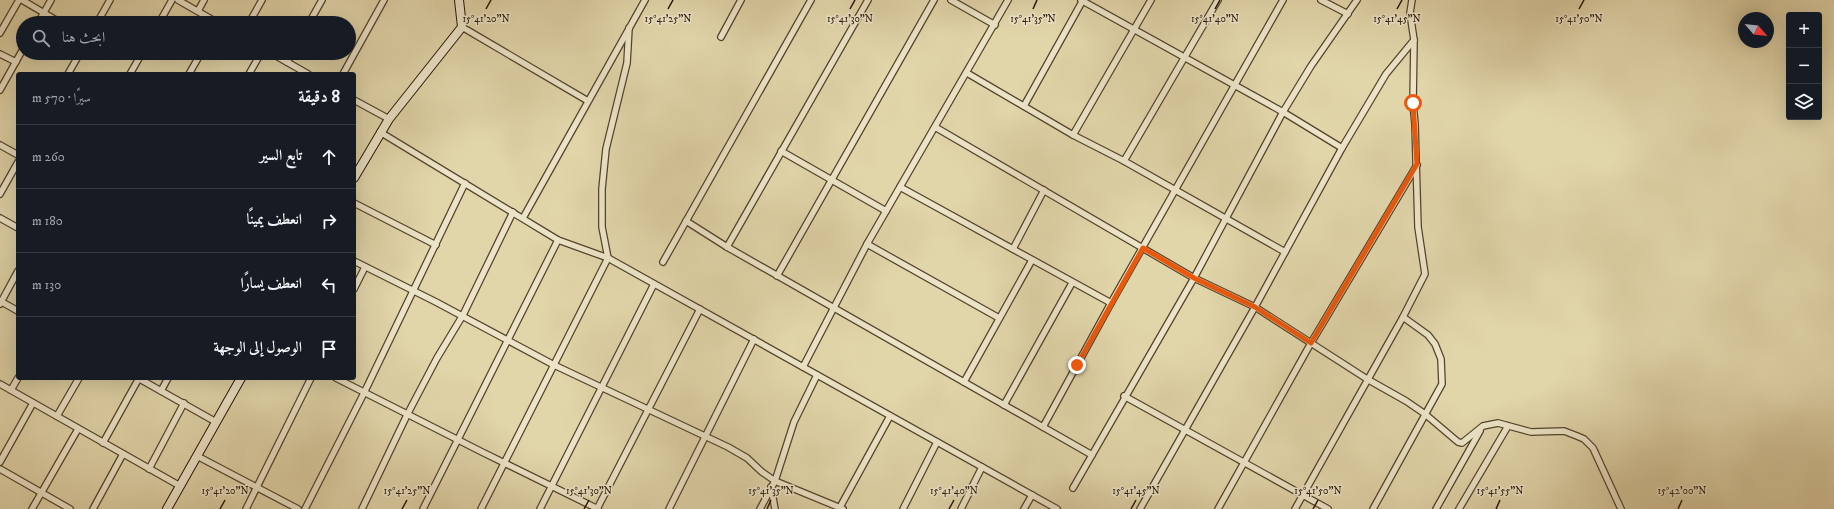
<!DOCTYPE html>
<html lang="ar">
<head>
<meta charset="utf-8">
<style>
  :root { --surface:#171b24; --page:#20242c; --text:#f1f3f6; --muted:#9ea1a6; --line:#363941 }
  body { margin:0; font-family:"IM FELL DW Pica",Amiri,serif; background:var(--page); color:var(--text); direction:rtl }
  .controls { position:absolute; right:12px; top:12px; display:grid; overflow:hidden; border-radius:4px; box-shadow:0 4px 16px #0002 }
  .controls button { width:36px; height:36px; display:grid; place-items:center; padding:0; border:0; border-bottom:1px solid var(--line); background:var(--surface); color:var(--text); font:20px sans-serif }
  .compass { position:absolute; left:1738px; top:12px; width:36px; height:36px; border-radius:50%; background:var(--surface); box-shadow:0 4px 16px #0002; rotate:118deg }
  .stop { position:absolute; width:12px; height:12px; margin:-9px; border:3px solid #ea580c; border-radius:50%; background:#fff }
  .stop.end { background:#ea580c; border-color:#fff; box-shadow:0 1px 4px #0008 }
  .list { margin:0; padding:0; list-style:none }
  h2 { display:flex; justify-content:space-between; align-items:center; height:52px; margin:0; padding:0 16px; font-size:17px }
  h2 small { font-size:13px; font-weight:400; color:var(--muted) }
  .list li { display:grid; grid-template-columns:26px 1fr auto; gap:12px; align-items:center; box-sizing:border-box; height:64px; padding:0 16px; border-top:1px solid var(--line) }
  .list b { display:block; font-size:15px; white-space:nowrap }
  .list em { font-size:13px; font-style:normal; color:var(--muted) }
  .icon { flex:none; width:22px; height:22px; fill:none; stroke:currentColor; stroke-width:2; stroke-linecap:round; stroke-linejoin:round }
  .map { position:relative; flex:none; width:1834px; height:509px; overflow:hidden; direction:ltr }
  .search { position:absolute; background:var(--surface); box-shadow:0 4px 16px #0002; left:16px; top:16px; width:340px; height:44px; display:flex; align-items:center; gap:10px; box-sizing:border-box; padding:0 14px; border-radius:22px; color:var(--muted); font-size:15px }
  .panel { position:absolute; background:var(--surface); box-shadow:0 4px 16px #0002; left:16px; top:72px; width:340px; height:308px; border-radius:4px; direction:rtl }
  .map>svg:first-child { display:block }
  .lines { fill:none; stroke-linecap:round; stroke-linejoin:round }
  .street-casing { stroke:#53432a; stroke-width:8 }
  .secondary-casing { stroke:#241200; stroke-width:10 }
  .street { stroke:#ece4c8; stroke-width:5.5 }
  .secondary { stroke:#ece4c8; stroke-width:8 }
  .route { stroke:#ea580c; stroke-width:5 }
  .ticks { fill:none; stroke:#241200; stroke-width:1.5 }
  .ticks-label { font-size:10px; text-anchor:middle; fill:#241200; stroke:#ece4c8; stroke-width:3; stroke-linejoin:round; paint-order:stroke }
</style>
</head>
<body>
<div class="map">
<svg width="1834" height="509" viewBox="0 0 1834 509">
  <rect width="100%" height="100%" fill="#e1d5aa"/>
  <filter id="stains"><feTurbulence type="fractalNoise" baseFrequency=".005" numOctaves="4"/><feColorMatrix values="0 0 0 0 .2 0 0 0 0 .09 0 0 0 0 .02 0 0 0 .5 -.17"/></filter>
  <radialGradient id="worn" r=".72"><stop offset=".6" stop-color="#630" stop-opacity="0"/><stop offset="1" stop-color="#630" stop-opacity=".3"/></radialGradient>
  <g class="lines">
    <defs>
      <g id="street">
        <path d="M22,0L61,23"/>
        <path d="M178,0L218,23"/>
        <path d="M951,0L995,25"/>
        <path d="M1081,0L1283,112L1342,148"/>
        <path d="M1321,0L1348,14"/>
        <path d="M198,11L204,0"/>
        <path d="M38,23L51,0"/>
        <path d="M97,23L110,0"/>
        <path d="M159,23L172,0"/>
        <path d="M249,23L262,0"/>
        <path d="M309,23L322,0"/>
        <path d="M462,27L588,101"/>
        <path d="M0,33L19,0"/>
        <path d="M721,37L741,0"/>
        <path d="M271,53L308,74"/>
        <path d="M0,54L16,62"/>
        <path d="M287,62L292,53"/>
        <path d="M967,73L1073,135L1124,161L1285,252"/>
        <path d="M68,74L80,53"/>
        <path d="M130,74L142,53"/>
        <path d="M189,74L201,53"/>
        <path d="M249,74L261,53"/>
        <path d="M343,74L384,0"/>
        <path d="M0,90L23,49"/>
        <path d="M354,100L389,119"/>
        <path d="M1024,106L1083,0"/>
        <path d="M935,127L1194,278L1255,307L1367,379L1406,401L1425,414L1458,442L1462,443L1483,426L1498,423L1531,432L1564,431L1577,436L1584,439L1593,448L1621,509"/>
        <path d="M380,132L558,240L608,258L1057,509"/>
        <path d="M1073,135L1151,0"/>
        <path d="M0,145L18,155"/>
        <path d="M781,151L886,211"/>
        <path d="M1124,161L1218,0"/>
        <path d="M900,187L1111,303"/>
        <path d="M0,194L18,162"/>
        <path d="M354,203L436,245"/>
        <path d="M0,218L18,228"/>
        <path d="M523,218L645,0"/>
        <path d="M686,221L727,247L1092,455"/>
        <path d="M867,244L999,318"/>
        <path d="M727,247L868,0"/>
        <path d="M1013,249L1044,190"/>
        <path d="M354,261L436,302L554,365L728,447L747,458L762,472L775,481L843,509"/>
        <path d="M663,262L811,0"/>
        <path d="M777,276L934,0"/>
        <path d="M354,289L365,267"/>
        <path d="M0,301L18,311"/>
        <path d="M0,304L18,271"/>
        <path d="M803,367L867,244L1008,0"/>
        <path d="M138,378L216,422"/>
        <path d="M336,378L482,452L598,509"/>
        <path d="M964,382L1032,260"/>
        <path d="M0,384L180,486"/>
        <path d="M11,390L18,378"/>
        <path d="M161,391L168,378"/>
        <path d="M1124,396L1328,509"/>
        <path d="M1004,405L1072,283"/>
        <path d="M57,416L79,378"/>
        <path d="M1043,427L1111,303L1283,0"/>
        <path d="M103,443L139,378"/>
        <path d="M197,456L298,509"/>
        <path d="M0,462L33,403"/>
        <path d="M0,469L70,509"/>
        <path d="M149,469L184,403"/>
        <path d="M771,487L775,509"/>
        <path d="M1073,488L1194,278L1283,112L1311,66L1357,0"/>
        <path d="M32,509L78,429"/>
        <path d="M93,509L123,454"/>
        <path d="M246,509L311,378"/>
        <path d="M305,509L364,393L465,183"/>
        <path d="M362,509L407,415L437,358L463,315L513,212"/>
        <path d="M423,509L558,240"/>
        <path d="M481,509L608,258L602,227V189L606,149L627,63L629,28"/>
        <path d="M540,509L654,284"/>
        <path d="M597,509L700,309"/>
        <path d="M669,509L754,339"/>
        <path d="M760,509L775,481L794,422L817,375"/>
        <path d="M839,509L890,416"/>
        <path d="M903,509L937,442"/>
        <path d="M961,509L982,467"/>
        <path d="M1024,509L1032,495"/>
        <path d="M1140,509L1255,307L1342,148L1386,74L1414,40"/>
        <path d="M1218,509L1311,343L1417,165"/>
        <path d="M1295,509L1403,317L1425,274L1418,227L1415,124L1413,103L1414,40L1410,13L1412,0"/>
        <path d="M1373,509L1442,384L1441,359L1435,344L1428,335L1403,317"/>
        <path d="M1436,509L1480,431"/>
        <path d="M1459,509L1508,426"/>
      </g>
      <g id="secondary">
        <path d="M354,178L389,119L462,27L459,0"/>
        <path d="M167,509L241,378"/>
      </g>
    </defs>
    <use href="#street" class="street-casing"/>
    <use href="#secondary" class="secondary-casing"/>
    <use href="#street" class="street"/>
    <use href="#secondary" class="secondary"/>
  </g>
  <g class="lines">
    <path class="route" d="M1077,365L1143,248L1194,278L1255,307L1311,343L1417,164L1413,103"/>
  </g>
  <path class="ticks" d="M486,9L491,0M668,9L673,0M850,9L855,0M1033,9L1037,0M1215,9L1220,0M1397,9L1402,0M1579,9L1584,0M220,509L225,500M402,509L407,500M584,509L589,500M767,509L771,500M949,509L954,500M1131,509L1136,500M1313,509L1318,500M1496,509L1500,500M1678,509L1682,500"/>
  <g class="ticks-label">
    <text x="486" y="22">15°41'20"N</text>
    <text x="668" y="22">15°41'25"N</text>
    <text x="850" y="22">15°41'30"N</text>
    <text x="1033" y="22">15°41'35"N</text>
    <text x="1215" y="22">15°41'40"N</text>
    <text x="1397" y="22">15°41'45"N</text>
    <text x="1579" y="22">15°41'50"N</text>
    <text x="225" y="494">15°41'20"N</text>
    <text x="407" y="494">15°41'25"N</text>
    <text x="589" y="494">15°41'30"N</text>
    <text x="771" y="494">15°41'35"N</text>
    <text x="954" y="494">15°41'40"N</text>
    <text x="1136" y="494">15°41'45"N</text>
    <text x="1318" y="494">15°41'50"N</text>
    <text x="1500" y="494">15°41'55"N</text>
    <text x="1682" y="494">15°42'00"N</text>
  </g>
  <rect width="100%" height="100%" filter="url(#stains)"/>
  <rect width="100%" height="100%" fill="url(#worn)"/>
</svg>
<div class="controls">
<button>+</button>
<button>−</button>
<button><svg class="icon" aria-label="layers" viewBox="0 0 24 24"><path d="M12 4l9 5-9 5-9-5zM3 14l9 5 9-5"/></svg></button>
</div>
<svg class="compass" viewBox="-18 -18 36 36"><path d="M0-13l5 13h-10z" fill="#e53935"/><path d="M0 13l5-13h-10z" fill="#9ea1a6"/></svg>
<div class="stop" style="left:1413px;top:103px"></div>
<div class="stop end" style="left:1077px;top:365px"></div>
<div class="search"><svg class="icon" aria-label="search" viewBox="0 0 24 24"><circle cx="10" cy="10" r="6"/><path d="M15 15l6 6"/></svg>ابحث هنا</div>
<section class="panel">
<h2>8 دقيقة<small>سيرًا · 570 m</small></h2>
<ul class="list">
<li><svg class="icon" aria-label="ahead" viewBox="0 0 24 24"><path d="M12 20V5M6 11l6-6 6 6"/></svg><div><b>تابع السير</b></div><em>260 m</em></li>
<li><svg class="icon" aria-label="right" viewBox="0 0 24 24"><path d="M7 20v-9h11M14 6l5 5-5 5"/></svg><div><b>انعطف يمينًا</b></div><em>180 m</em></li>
<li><svg class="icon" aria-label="left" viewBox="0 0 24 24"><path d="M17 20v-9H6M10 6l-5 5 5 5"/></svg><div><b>انعطف يسارًا</b></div><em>130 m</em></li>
<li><svg class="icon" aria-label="arrive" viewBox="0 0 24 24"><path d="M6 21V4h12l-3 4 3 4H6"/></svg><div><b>الوصول إلى الوجهة</b></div></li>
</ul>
</section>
</div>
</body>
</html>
